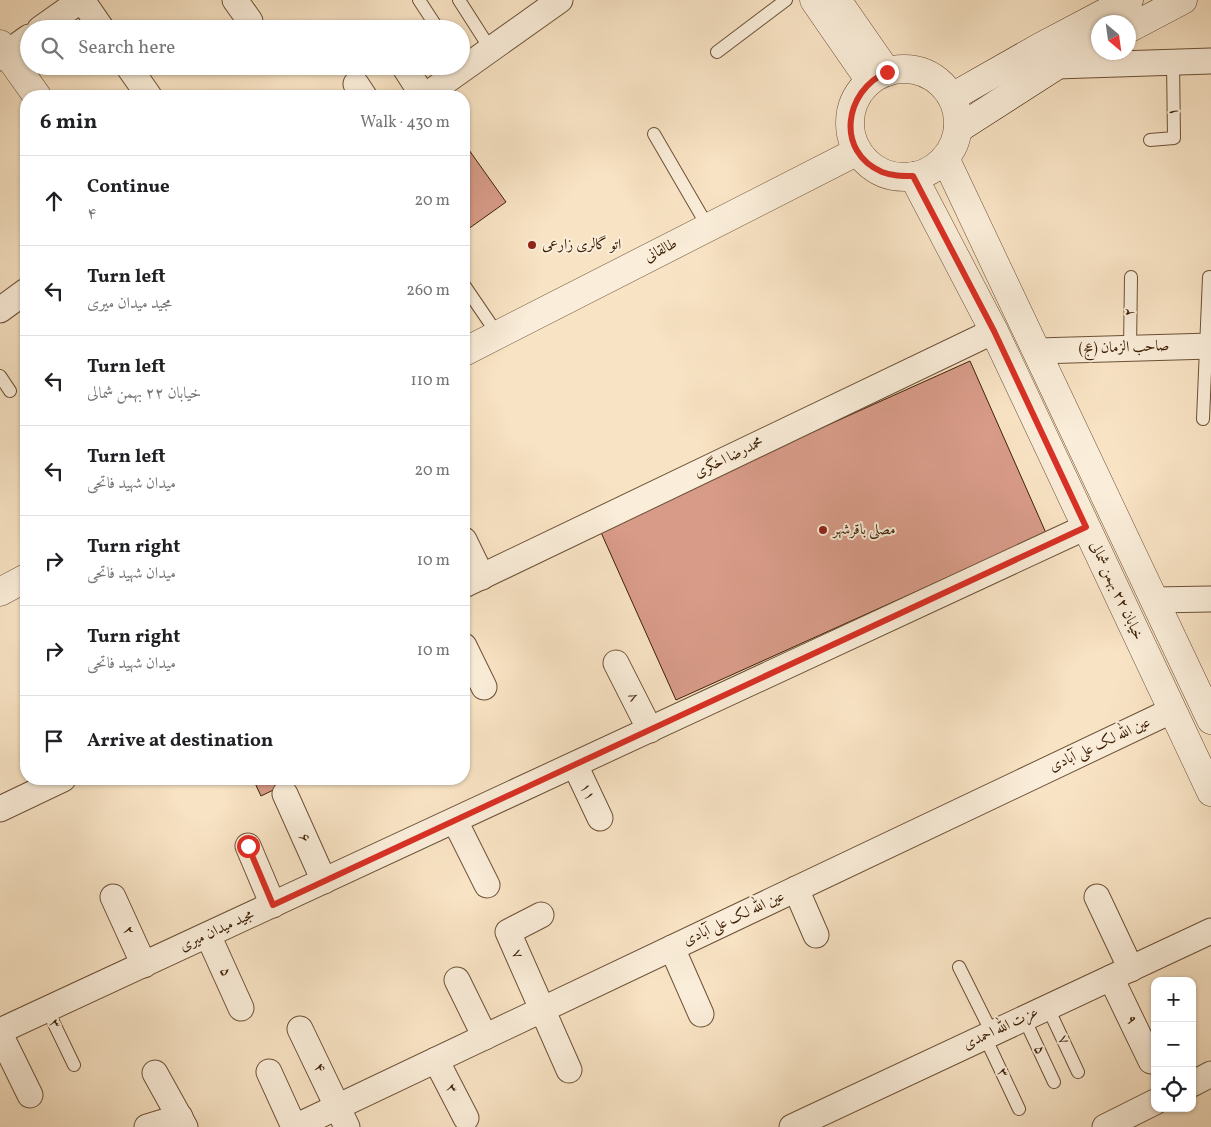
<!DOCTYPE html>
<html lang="en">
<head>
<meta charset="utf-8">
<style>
  :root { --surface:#fff; --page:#f6f6f6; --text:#202124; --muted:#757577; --line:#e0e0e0 }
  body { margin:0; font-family:Vollkorn,Amiri,serif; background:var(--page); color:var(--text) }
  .controls { position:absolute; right:15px; bottom:15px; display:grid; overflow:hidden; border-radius:10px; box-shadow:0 1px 4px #0004 }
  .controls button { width:45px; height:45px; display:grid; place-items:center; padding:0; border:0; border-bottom:1px solid var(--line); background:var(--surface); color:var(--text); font:25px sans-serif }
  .compass { position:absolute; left:1091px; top:15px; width:45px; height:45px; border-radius:50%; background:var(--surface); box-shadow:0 1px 4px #0004; rotate:151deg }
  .stop { position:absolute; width:15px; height:15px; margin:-11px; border:4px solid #d93025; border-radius:50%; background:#fff }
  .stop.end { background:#d93025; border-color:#fff; box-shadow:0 1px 5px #0008 }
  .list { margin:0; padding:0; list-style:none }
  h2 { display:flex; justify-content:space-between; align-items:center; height:65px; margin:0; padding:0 20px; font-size:21px }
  h2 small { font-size:16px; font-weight:400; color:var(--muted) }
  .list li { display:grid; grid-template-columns:32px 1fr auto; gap:15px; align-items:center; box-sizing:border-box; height:90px; padding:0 20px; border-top:1px solid var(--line) }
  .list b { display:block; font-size:19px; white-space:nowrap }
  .list p { margin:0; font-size:16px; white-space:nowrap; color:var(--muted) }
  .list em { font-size:16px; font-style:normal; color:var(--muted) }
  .icon { flex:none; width:28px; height:28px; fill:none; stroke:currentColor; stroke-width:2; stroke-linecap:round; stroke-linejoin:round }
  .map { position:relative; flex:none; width:1211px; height:1127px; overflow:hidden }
  .search { position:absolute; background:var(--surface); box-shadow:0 1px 4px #0004; left:20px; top:20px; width:450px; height:55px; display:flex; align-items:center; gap:12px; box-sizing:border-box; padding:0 18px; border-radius:28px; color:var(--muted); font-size:19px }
  .panel { position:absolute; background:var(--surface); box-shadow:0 1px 4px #0004; left:20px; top:90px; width:450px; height:695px; border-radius:20px }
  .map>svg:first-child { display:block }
  .building { fill:#d89b88; stroke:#3e2006 }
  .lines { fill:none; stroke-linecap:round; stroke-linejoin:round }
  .service-casing { stroke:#6c5136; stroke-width:14 }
  .minor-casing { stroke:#6c5136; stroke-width:27 }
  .tertiary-casing { stroke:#6c5136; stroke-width:29 }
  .secondary-casing { stroke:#3e2006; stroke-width:29 }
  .service { stroke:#faedd9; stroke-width:12 }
  .minor { stroke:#faedd9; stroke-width:25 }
  .tertiary { stroke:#faedd9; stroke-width:28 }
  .secondary { stroke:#faedd9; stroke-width:28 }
  .route { stroke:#d93025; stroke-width:6 }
  .poi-dot { fill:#8f2418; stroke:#faedd9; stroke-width:2 }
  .labels { text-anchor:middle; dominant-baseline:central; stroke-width:4; stroke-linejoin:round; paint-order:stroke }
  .street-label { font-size:15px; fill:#3e2006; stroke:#faedd9 }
  .poi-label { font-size:15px; fill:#3e2006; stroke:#faedd9; text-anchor:start }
</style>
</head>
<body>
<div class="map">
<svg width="1211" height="1127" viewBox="0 0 1211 1127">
  <rect width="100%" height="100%" fill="#f8e3c4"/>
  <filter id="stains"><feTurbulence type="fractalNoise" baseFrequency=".004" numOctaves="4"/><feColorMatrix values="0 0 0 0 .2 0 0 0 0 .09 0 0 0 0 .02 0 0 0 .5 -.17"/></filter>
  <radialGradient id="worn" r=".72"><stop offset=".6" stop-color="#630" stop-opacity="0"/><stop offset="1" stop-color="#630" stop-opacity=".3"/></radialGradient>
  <g class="building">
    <path d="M464,143L506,202L464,232Z"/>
    <path d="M970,361L1046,533L676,700L599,528Z"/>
    <path d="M253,779H296L261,796Z"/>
  </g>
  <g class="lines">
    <defs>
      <g id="service">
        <path d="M419,0L438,29"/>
        <path d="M459,0L491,50"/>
        <path d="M717,52L786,0"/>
        <path d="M654,134L708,227"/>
        <path d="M1150,140L1174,138L1173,62"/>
        <path d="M464,285L498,335"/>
        <path d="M1130,348L1131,277"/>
        <path d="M0,376L10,391"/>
        <path d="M1203,419L1209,277"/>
        <path d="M959,967L992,1033"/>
        <path d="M1048,1008L1078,1072"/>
        <path d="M47,1009L74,1065"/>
        <path d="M1024,1018L1054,1082"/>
        <path d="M985,1037L1019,1109"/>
      </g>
      <g id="minor">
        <path d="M82,0L102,29"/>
        <path d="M235,0L250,21"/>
        <path d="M40,29L81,0"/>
        <path d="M0,58L29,37"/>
        <path d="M1054,64L1056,66L1211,61"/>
        <path d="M128,66L149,96"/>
        <path d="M404,66L423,96"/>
        <path d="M356,84L364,96"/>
        <path d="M425,96L560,0"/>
        <path d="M0,310L26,291"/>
        <path d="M1037,351L1211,346"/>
        <path d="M464,540L482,577"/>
        <path d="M464,585L994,331"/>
        <path d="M1154,600L1211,599"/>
        <path d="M464,646L484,687"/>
        <path d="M616,663L650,730"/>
        <path d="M575,765L600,818"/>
        <path d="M285,794L324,881"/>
        <path d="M0,809L63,779"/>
        <path d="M455,821L487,885"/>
        <path d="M248,846L273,905"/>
        <path d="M796,889L816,935"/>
        <path d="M113,897L144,965"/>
        <path d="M1097,897L1131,969"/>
        <path d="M541,915L508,932L569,1070"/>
        <path d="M208,935L241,1008"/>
        <path d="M672,948L701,1014"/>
        <path d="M1111,978L1151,1061"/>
        <path d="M457,980L485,1037"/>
        <path d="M300,1029L347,1127"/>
        <path d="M0,1031L1086,527"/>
        <path d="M0,1034L30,1095"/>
        <path d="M436,1060L466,1118"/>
        <path d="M269,1072L294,1127"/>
        <path d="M155,1073L185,1127"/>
        <path d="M1192,1084L1211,1074"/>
        <path d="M147,1127L180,1117"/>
        <path d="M295,1127L1173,710"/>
        <path d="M792,1127L1211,931"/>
        <path d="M1105,1127L1155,1102"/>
      </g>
      <g id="tertiary">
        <path d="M814,0L870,81"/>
        <path d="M837,0L887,72"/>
        <path d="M0,44L37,96"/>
        <circle cx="904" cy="123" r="54"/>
        <path d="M945,158L1211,720"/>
        <path d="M913,176L994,331L1211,792"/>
        <path d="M464,352L858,151"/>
        <path d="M0,592L26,578"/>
      </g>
      <g id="secondary">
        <path d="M1128,29L1183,0"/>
        <path d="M952,97L1040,47L1129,0"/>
        <path d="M958,129L1056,66L1098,44"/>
      </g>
    </defs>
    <use href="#service" class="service-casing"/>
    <use href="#minor" class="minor-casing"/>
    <use href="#tertiary" class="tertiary-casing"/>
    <use href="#secondary" class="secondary-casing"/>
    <use href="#service" class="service"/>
    <use href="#minor" class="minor"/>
    <use href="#tertiary" class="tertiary"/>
    <use href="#secondary" class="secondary"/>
  </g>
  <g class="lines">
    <path class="route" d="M248,846L273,905L1086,527L994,331L913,176C902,176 892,176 882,172C835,152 844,91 887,72"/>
  </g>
  <g class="poi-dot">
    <circle cx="532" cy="245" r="5"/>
    <circle cx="823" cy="530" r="5"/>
  </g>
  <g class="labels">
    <g class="street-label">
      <text transform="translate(1174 112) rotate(-91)">۱</text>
      <text transform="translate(661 251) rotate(-27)">طالقانی</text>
      <text transform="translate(1130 312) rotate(-89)">۲</text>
      <text transform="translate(1124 348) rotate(-2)">صاحب الزمان (عج)</text>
      <text transform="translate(729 458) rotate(-26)">محمدرضا اخگری</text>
      <text transform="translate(1116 591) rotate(65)">خیابان ۲۲ بهمن شمالی</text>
      <text transform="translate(633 697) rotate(63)">۸</text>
      <text transform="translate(1100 745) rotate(-25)">عین الله لک علی آبادی</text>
      <text transform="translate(587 792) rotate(65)">۱۱</text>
      <text transform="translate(304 838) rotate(66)">۶</text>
      <text transform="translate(734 919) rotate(-25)">عین الله لک علی آبادی</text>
      <text transform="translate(128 931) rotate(65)">۲</text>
      <text transform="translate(217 931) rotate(-25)">مجید میدان میری</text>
      <text transform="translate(517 954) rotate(66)">۷</text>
      <text transform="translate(225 972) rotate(66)">۵</text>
      <text transform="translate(1131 1020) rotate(64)">۹</text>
      <text transform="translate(54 1024) rotate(65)">۳</text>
      <text transform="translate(1001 1029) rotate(-25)">عزت الله احمدی</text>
      <text transform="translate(1063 1040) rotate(64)">۷</text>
      <text transform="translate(1039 1050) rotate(65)">۵</text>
      <text transform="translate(319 1068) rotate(63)">۴</text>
      <text transform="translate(1002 1073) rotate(65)">۳</text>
      <text transform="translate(451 1089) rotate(62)">۳</text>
    </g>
    <g class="poi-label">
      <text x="542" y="245">اتو گالری زارعی</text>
      <text x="833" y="530">مصلی باقرشهر</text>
    </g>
  </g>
  <rect width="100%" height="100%" filter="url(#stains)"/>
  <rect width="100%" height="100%" fill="url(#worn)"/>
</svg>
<div class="controls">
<button>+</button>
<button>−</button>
<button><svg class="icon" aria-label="locate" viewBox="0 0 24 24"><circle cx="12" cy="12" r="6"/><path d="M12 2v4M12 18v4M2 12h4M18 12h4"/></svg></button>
</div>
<svg class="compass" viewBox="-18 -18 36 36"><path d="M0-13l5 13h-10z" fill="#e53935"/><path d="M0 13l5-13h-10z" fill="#757577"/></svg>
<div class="stop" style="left:248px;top:846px"></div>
<div class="stop end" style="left:887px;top:72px"></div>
<div class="search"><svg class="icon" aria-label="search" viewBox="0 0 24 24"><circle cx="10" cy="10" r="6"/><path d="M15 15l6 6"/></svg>Search here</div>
<section class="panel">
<h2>6 min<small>Walk · 430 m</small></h2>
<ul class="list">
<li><svg class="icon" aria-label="ahead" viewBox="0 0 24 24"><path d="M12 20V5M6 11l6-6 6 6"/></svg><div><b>Continue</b><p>۴</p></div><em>20 m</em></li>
<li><svg class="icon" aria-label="left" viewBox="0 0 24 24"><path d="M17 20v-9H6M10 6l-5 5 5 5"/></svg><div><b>Turn left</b><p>مجید میدان میری</p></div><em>260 m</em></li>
<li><svg class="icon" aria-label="left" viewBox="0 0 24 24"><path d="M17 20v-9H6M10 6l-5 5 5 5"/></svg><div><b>Turn left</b><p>خیابان ۲۲ بهمن شمالی</p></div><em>110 m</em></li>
<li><svg class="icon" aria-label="left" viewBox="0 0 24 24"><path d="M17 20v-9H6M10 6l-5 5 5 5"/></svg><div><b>Turn left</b><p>میدان شهید فاتحی</p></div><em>20 m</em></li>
<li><svg class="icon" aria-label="right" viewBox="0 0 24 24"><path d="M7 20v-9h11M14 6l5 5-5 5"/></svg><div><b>Turn right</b><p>میدان شهید فاتحی</p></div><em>10 m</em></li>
<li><svg class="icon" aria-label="right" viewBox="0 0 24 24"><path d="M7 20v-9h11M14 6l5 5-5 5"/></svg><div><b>Turn right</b><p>میدان شهید فاتحی</p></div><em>10 m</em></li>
<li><svg class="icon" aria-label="arrive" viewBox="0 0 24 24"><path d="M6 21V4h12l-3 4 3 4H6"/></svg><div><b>Arrive at destination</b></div></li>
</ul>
</section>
</div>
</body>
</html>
